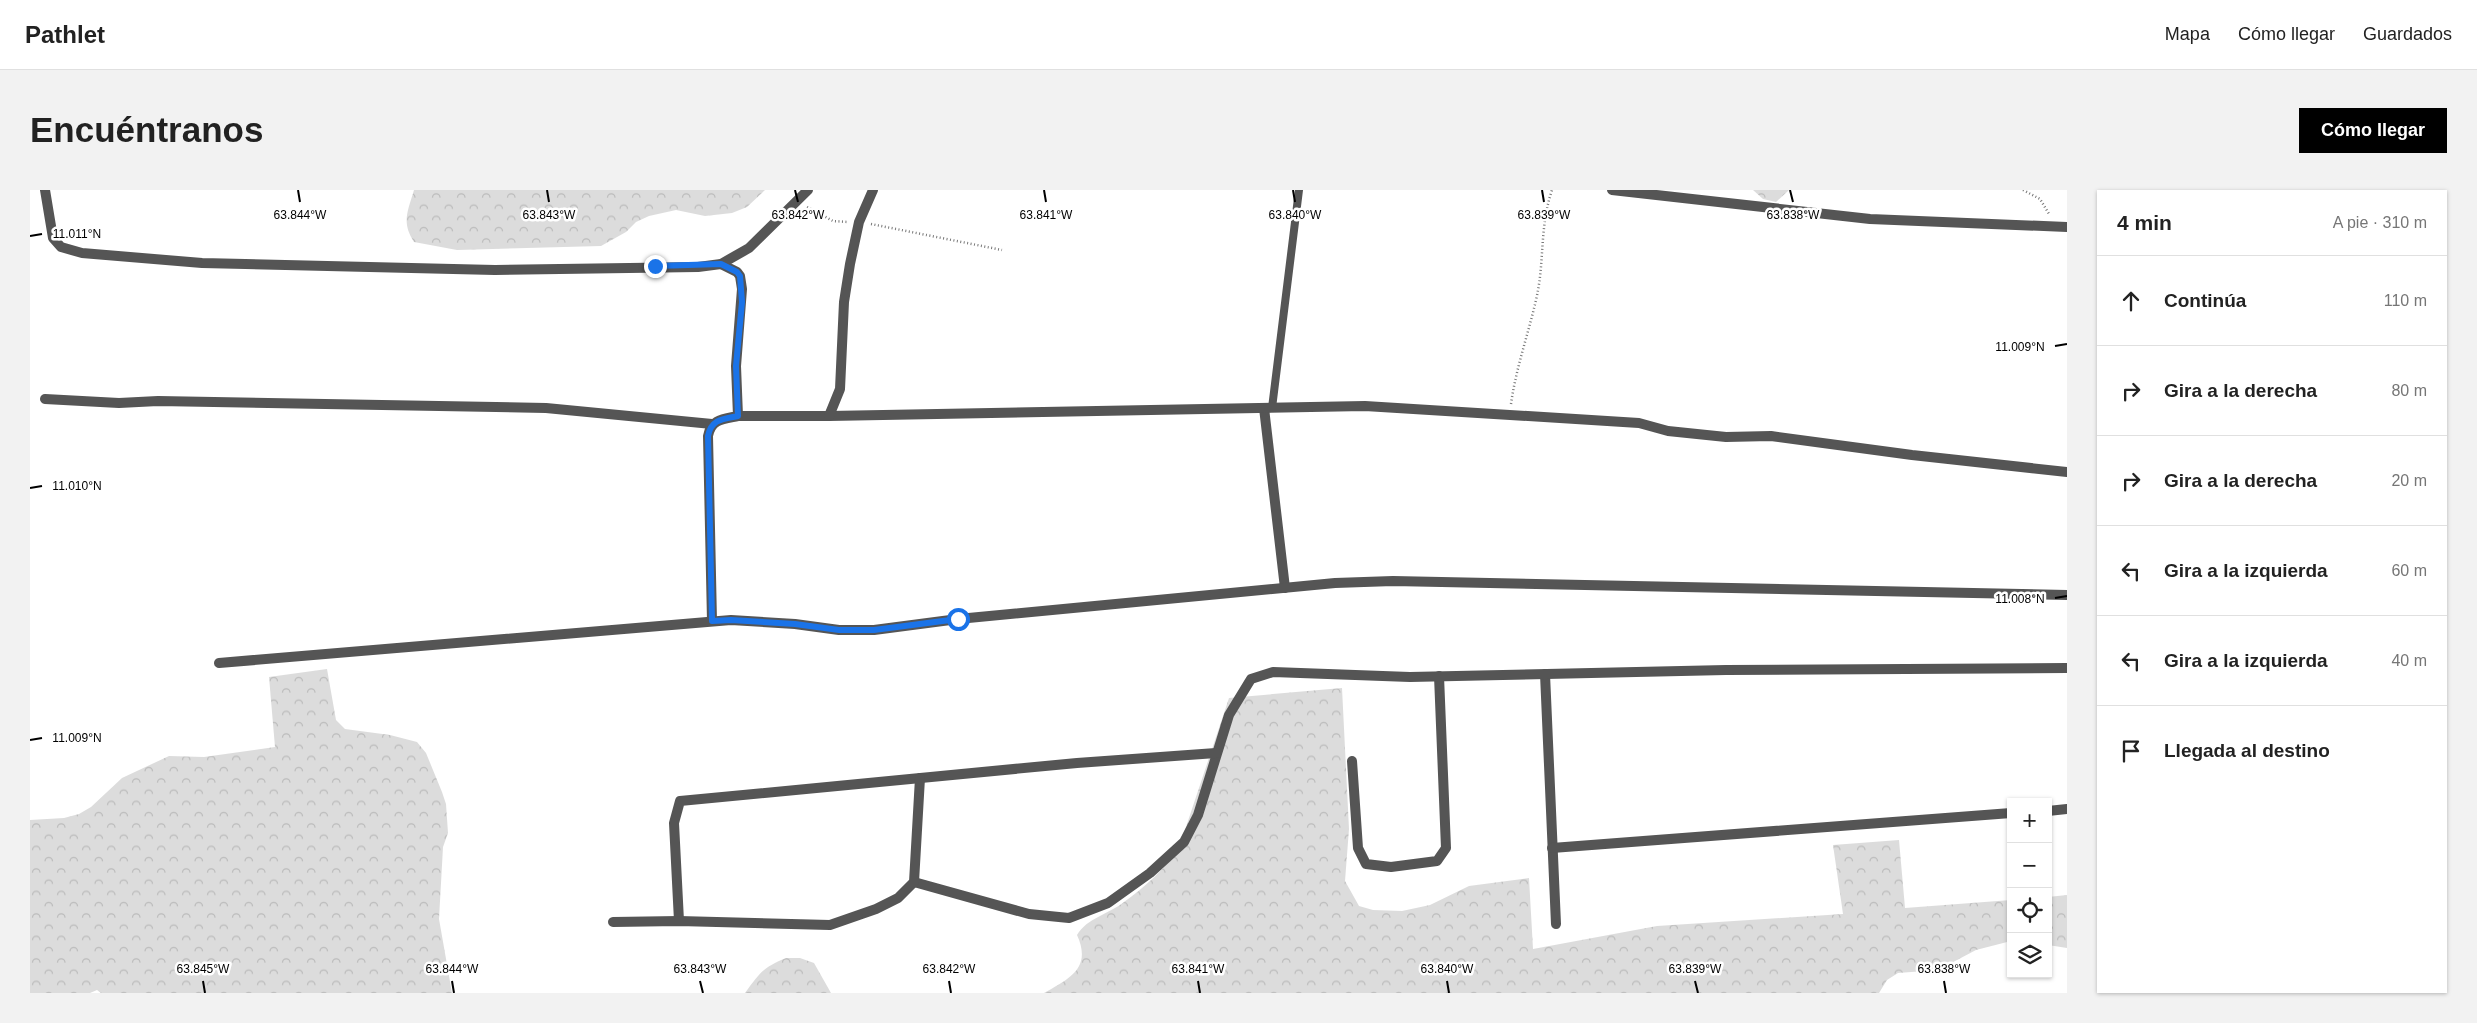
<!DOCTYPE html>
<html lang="es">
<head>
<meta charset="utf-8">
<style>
  :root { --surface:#fff; --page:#f2f2f2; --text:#222; --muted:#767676; --line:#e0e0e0; --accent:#000 }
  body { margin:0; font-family:Arial,sans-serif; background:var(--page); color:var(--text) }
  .controls { position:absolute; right:15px; bottom:15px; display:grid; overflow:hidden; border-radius:0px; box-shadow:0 1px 4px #0004 }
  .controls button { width:45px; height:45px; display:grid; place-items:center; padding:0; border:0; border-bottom:1px solid var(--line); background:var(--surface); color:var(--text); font:25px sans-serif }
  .stop { position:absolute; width:15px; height:15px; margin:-11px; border:4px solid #1a73e8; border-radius:50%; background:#fff }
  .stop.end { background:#1a73e8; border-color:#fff; box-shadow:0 1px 5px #0008 }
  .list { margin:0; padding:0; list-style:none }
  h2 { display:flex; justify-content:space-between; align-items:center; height:65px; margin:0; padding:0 20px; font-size:21px }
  h2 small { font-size:16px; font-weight:400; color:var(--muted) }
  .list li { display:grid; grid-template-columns:32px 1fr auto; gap:15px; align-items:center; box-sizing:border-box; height:90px; padding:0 20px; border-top:1px solid var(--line) }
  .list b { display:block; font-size:19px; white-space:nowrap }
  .list em { font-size:16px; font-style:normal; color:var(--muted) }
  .icon { flex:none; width:28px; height:28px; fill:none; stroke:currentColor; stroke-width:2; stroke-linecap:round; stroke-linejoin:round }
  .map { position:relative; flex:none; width:2037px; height:803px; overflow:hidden; border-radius:0px }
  header { display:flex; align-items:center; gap:30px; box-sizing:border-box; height:70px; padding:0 25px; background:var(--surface); border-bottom:1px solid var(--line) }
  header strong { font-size:24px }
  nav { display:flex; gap:28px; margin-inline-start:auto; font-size:18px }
  .intro { display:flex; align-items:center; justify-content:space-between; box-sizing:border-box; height:120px; padding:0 30px }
  h1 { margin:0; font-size:35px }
  .button { padding:12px 22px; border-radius:0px; background:var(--accent); color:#fff; font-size:18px; font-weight:700 }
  main { display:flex; gap:30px; padding:0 30px }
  aside { flex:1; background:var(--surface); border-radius:0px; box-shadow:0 1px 4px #0004 }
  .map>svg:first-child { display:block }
  .forest { fill:url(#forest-crowns) }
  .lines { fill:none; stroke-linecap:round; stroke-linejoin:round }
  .path { stroke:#777; stroke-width:2.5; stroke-dasharray:1 2.5; stroke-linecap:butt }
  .lane { stroke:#555; stroke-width:8 }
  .street { stroke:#555; stroke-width:10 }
  .route { stroke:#1a73e8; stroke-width:6 }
  .ticks { fill:none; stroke:#000; stroke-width:2 }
  .ticks-label { font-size:12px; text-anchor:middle; fill:#000; stroke:#fff; stroke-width:5; stroke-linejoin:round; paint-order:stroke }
</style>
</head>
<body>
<header>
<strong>Pathlet</strong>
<nav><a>Mapa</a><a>Cómo llegar</a><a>Guardados</a></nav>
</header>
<div class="intro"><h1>Encuéntranos</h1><a class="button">Cómo llegar</a></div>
<main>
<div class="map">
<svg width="2037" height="803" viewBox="0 0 2037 803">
  <defs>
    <pattern id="forest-crowns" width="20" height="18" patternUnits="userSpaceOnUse" patternTransform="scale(1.25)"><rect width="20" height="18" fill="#dcdcdc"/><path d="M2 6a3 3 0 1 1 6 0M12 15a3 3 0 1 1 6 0" fill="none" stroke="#bbb"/></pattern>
  </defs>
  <rect width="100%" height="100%" fill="#fff"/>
  <g class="forest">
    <path d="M384,0H735L717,17L702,23L675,26L646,20L619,26L606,32L596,42L571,56L427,60L384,52C371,32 378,21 384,0Z"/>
    <path d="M1723,0H1759L1746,12L1733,9Z"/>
    <path d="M297,479L306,530L315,539L360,545L387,552L396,563L412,602L416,614L418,643L413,657L409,729L422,803H71L67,800L60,803H0V630L34,628L49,624L61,617L92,588L139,566L174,567L245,557L239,487Z"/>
    <path d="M1312,498L1319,639L1315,691L1329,716L1343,720L1372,721L1400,715L1439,696L1499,688L1503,759L1627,736L1813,724L1803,655L1869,650L1875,718L1981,710V751L1946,760L1908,780L1868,783L1857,790L1849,803H1014C1040,788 1062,778 1047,745C1057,728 1079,724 1094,712C1115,697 1135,679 1149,658L1199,508Z"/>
    <path d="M2037,705V758L2018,755V707Z"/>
    <path d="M756,768H770L784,773L801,803H715C730,783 732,778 756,768Z"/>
  </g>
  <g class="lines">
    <g class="path">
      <path d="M1993,0L2010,9L2019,24"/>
      <path d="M777,17L803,31L818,32"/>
      <path d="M841,34L972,60"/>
      <path d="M1481,214C1486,178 1498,145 1506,110C1515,72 1509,39 1522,0"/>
    </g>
    <path class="lane" d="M1242,218L1269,0"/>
    <g class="street">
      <path d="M15,0L23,48L31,57L52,63L172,73L465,80L668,77L691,74L719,58L778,0"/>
      <path d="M1582,0L1840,29L2037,37"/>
      <path d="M15,209L89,213L128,211L516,218L682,234"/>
      <path d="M1234,218L1255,398"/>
      <path d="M708,226H799L1335,216L1609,233L1638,241L1696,247L1741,246L1882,265L2037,282"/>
      <path d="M799,226L810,199L814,112L820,74L829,32L843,0"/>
      <path d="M682,431L678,246C681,229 693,229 708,226L706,176L712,99L710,86L707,82L691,74"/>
      <path d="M189,473L701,430L765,434L809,440H844L928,429L1305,393L1363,391L2037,405"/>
      <path d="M1515,484L1526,734"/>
      <path d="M1322,571L1328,658L1336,674L1361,677L1407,671L1416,658L1409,486"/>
      <path d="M2018,621L2037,619"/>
      <path d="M1522,658L1981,623"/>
      <path d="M884,692L999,724L1039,728L1078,713L1120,683L1154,652L1168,625L1199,525L1221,489L1243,482L1380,487L1696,480L2037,478"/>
      <path d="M649,731L644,633L650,611L1047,573L1186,563"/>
      <path d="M583,732L649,731L800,735L846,719L868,708L884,692L890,588"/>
    </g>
  </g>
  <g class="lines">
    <path class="route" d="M625,76L691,74L707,82L710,86L712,112L706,176L708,226C693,229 681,229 678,246L682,431L701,430L765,434L809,440H844L928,429"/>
  </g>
  <path class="ticks" d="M268,0L270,12M517,0L519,12M765,0L768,12M1014,0L1016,12M1263,0L1265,12M1512,0L1514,12M1760,0L1763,12M0,46L12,44M2025,156L2037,154M0,298L12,296M2025,408L2037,406M0,550L12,548M173,791L175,803M422,791L424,803M670,791L673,803M919,791L921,803M1168,791L1170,803M1417,791L1419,803M1665,791L1668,803M1914,791L1916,803"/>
  <g class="ticks-label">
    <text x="519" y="29">63.843°W</text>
    <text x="768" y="29">63.842°W</text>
    <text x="1016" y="29">63.841°W</text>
    <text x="1265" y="29">63.840°W</text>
    <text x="1514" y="29">63.839°W</text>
    <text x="1763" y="29">63.838°W</text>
    <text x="270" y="29">63.844°W</text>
    <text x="47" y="48">11.011°N</text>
    <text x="1990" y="161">11.009°N</text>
    <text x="47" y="300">11.010°N</text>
    <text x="1990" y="413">11.008°N</text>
    <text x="47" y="552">11.009°N</text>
    <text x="173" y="783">63.845°W</text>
    <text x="422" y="783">63.844°W</text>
    <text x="670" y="783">63.843°W</text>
    <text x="919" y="783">63.842°W</text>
    <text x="1168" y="783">63.841°W</text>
    <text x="1417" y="783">63.840°W</text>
    <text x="1665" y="783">63.839°W</text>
    <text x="1914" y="783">63.838°W</text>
  </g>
</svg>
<div class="controls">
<button>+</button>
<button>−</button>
<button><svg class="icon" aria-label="locate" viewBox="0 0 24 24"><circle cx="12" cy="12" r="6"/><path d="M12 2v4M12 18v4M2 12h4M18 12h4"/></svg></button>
<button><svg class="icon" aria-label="layers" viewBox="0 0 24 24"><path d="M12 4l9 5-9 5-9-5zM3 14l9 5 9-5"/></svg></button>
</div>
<div class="stop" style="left:928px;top:429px"></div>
<div class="stop end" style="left:625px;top:76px"></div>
</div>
<aside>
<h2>4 min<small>A pie · 310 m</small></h2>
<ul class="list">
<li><svg class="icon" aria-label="ahead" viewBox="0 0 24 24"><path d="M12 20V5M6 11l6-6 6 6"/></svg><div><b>Continúa</b></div><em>110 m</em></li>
<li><svg class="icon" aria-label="right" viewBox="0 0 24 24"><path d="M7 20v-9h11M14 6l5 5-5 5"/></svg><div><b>Gira a la derecha</b></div><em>80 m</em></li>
<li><svg class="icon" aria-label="right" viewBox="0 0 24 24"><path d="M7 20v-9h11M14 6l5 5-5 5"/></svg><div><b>Gira a la derecha</b></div><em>20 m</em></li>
<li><svg class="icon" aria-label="left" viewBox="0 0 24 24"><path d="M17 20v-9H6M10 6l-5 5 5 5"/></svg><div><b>Gira a la izquierda</b></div><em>60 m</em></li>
<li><svg class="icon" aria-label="left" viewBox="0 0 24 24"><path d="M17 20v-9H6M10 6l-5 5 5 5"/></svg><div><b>Gira a la izquierda</b></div><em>40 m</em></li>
<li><svg class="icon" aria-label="arrive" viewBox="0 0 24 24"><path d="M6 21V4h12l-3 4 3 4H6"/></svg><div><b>Llegada al destino</b></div></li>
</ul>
</aside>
</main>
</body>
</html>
